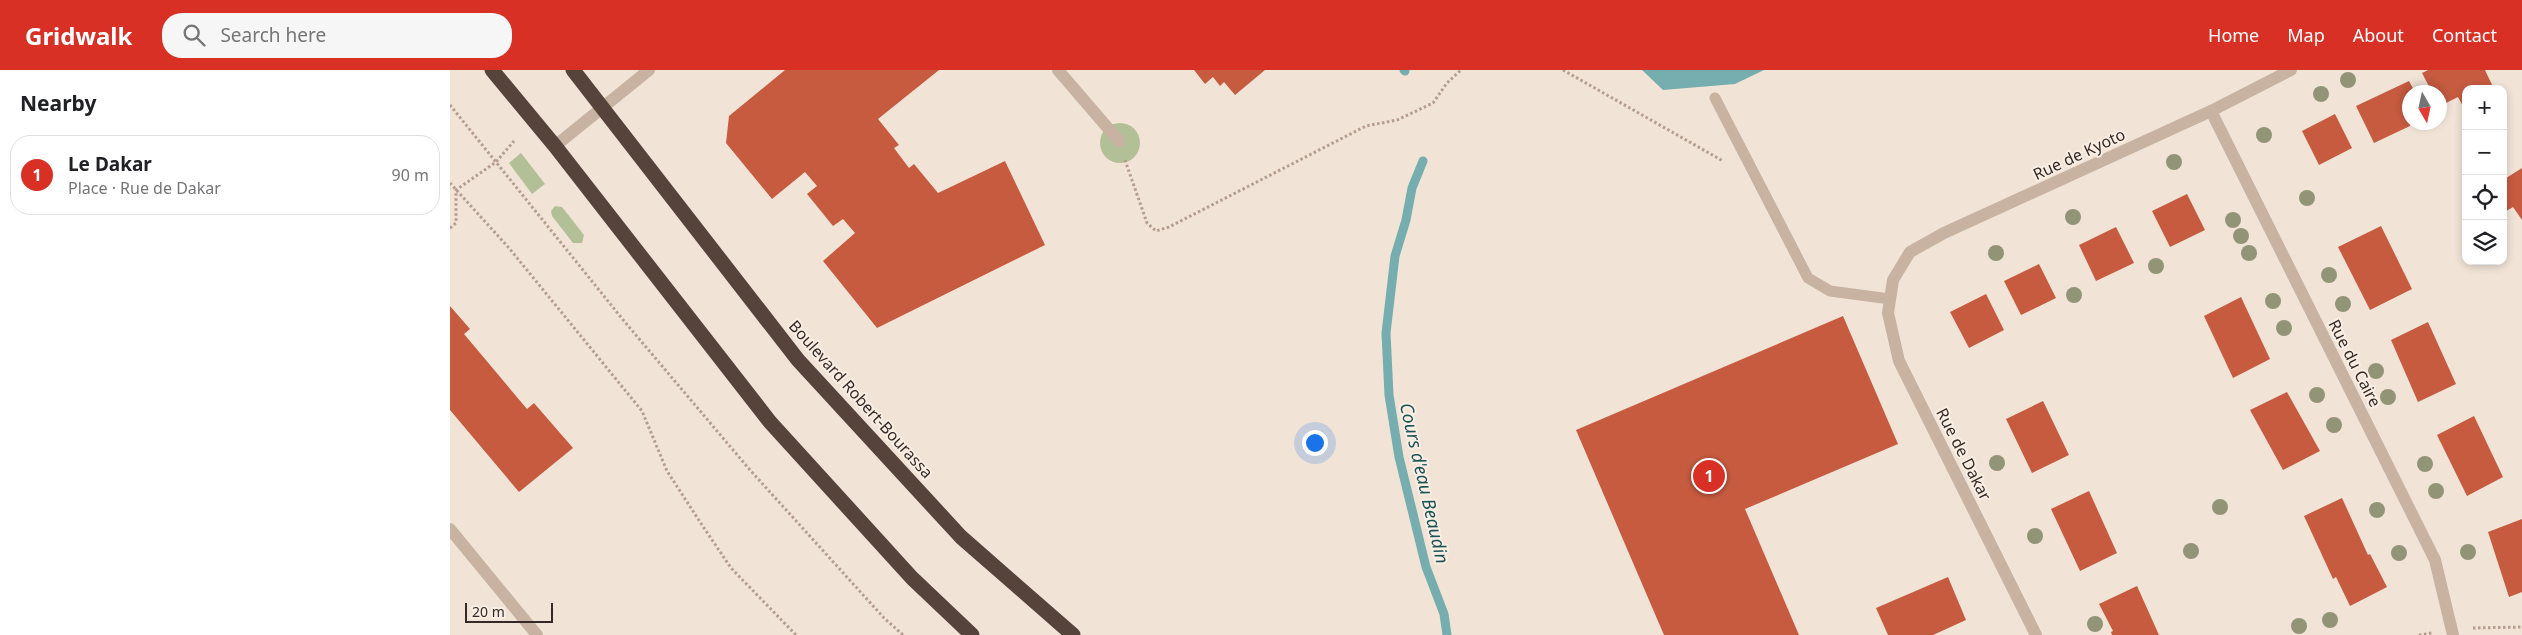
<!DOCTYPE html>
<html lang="en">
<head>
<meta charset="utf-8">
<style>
  :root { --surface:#fff; --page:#f6f6f6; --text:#202124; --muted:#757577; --line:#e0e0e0; --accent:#d93025 }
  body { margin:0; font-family:"Noto Sans",sans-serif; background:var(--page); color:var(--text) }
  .controls { position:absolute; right:15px; top:15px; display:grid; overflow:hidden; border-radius:10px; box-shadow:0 2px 8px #0003 }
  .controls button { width:45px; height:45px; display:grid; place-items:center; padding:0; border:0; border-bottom:1px solid var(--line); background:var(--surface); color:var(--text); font:25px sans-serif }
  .compass { position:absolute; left:1952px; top:15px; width:45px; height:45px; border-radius:50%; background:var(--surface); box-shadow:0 2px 8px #0003; rotate:171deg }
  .scale { position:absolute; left:15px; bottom:12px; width:88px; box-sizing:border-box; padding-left:5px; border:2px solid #342925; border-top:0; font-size:14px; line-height:18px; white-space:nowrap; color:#342925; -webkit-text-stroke:4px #f9eee3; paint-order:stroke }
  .you { position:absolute; left:864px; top:372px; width:18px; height:18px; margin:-12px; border:4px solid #fff; border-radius:50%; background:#1a73e8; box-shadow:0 0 0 8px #1a73e833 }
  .badge { display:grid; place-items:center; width:32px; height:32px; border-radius:50%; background:var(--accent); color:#fff; font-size:16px; font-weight:700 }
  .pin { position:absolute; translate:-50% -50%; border:2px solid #fff; box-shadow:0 1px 5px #0006 }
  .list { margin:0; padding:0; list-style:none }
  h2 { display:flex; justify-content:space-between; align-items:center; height:65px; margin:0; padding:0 20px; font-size:21px }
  h2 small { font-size:16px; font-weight:400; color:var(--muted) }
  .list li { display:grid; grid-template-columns:32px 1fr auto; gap:15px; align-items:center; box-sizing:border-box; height:80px; margin:0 10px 10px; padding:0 10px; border:1px solid var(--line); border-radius:20px }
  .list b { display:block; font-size:19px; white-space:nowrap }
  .list p { margin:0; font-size:16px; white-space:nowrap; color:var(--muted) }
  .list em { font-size:16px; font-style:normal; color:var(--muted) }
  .icon { flex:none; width:28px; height:28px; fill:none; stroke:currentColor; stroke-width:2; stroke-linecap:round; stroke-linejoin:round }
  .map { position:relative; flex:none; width:2072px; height:565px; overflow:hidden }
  header { display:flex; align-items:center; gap:30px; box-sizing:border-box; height:70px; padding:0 25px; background:var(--accent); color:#fff }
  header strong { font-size:24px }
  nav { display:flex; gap:28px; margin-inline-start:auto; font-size:18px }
  .search { width:350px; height:45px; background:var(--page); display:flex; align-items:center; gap:12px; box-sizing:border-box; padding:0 18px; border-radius:20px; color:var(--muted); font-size:19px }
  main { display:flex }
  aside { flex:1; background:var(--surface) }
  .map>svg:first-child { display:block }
  .green { fill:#b3bf97 }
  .water { fill:#76adae }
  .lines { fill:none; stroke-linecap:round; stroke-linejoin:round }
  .stream { stroke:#76adae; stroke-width:9 }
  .building { fill:#c65b40 }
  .path { stroke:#b49d8e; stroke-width:3; stroke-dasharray:2.5 2.5; stroke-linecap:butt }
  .lane { stroke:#c8b3a3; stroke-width:11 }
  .street { stroke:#c8b3a3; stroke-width:12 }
  .highway { stroke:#55433c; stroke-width:15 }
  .tree { fill:#929477 }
  .labels { text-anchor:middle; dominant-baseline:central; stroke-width:4; stroke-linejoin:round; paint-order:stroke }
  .street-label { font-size:16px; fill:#342925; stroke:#f9eee3 }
  .water-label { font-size:18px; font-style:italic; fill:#1b5355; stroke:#f9eee3 }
</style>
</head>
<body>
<header>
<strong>Gridwalk</strong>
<div class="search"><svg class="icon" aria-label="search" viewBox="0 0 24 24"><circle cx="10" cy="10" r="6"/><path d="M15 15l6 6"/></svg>Search here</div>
<nav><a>Home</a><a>Map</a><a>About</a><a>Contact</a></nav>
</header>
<main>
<aside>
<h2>Nearby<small></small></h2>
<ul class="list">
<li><span class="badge">1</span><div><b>Le Dakar</b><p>Place · Rue de Dakar</p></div><em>90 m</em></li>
</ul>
</aside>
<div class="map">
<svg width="2072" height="565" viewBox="0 0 2072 565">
  <rect width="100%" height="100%" fill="#f1e4d7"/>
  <g class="green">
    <circle cx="670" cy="73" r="20"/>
    <path d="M71,83L95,114L82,124L59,93Z"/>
    <path d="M105,136L112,137L134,165L132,173H123L102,146L101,141Z"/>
  </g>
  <path class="water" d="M1192,0H1314L1285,14L1213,20Z"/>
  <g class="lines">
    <g class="stream">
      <path d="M954,0L955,1"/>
      <path d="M973,91L962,118L956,150L945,186L936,263L939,325L949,387L976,497L994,544L997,565"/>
    </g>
  </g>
  <g class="building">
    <path d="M335,0H489L428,49L449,75L444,78L459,98L464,94L488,123L555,91L595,175L427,258L373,191L405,163L393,149L383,156L357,124L367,116L355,102L322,129L276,73L279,46Z"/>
    <path d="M744,0H815L785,25L774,12L770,16L763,7L755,14Z"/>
    <path d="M1978,0H2035L2044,19H2016V37L2014,38L2008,27L1990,36V22H1982L1972,3Z"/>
    <path d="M1959,11L1965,22H1960V56L1924,73L1906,36Z"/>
    <path d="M1885,44L1902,78L1869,95L1852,61Z"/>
    <path d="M2072,98V150L2063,137L2053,143V110Z"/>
    <path d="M1737,124L1755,160L1720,177L1702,141Z"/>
    <path d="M1931,156L1962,219L1920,240L1888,177Z"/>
    <path d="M1666,157L1684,193L1646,211L1629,175Z"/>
    <path d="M1589,194L1606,228L1571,245L1554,211Z"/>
    <path d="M1536,224L1554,260L1519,278L1500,242Z"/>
    <path d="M1791,227L1820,289L1783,308L1754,246Z"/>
    <path d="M0,236L20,259L14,264L77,339L84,333L123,378L69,422L0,340Z"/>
    <path d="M1393,246L1448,374L1295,439L1349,565H1214L1126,360Z"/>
    <path d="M1978,252L2006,314L1968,332L1941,270Z"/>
    <path d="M1837,322L1870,381L1833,400L1800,340Z"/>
    <path d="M1593,331L1619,385L1582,403L1556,349Z"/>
    <path d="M2024,346L2053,407L2017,426L1987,365Z"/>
    <path d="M1639,421L1667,483L1630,501L1601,439Z"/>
    <path d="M1892,428L1918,485L1920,484L1937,517L1900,536L1886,507L1883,509L1854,446Z"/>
    <path d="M2072,449V522L2059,527L2038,462Z"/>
    <path d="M1498,507L1516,550L1483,565H1438L1426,538Z"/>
    <path d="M1687,516L1709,565H1662L1661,562L1663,561L1649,534Z"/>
  </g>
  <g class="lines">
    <g class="path">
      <path d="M1113,0L1273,91"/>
      <path d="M0,35L174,251L300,400L434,548L453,565"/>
      <path d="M675,90L697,153L706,161L719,157L916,56L947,50L983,33L997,13L1011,0"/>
      <path d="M0,113L59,178L192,341L217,401L252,455L281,498L346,565"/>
      <path d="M0,158L6,153V120L46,92L64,71"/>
      <path d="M2023,558L2072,557"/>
      <path d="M1969,565L1982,563"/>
    </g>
    <path class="lane" d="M1265,28L1358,208L1380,221L1440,229"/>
    <g class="street">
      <path d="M608,0L669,71"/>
      <path d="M1761,41L1985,490L2003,565"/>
      <path d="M105,76L199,0"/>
      <path d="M0,459L87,565"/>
      <path d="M1586,565L1449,291L1438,243L1443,210L1460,182L1494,163L1761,41L1841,0"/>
    </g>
    <g class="highway">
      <path d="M42,0L105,76L320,352L462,508L522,565"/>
      <path d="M123,0L348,290L511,467L623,565"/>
    </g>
  </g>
  <g class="tree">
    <circle cx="1898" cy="10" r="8"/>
    <circle cx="1871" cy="24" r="8"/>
    <circle cx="1814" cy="65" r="8"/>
    <circle cx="1724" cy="92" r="8"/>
    <circle cx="1857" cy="128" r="8"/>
    <circle cx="1623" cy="147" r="8"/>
    <circle cx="1783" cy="150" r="8"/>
    <circle cx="1791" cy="166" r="8"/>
    <circle cx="1546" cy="183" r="8"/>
    <circle cx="1799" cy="183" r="8"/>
    <circle cx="1706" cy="196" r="8"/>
    <circle cx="1879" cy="205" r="8"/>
    <circle cx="1624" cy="225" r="8"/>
    <circle cx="1823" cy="231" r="8"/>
    <circle cx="1893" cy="234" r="8"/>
    <circle cx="1834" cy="258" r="8"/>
    <circle cx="1926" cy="301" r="8"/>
    <circle cx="1867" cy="325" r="8"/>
    <circle cx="1938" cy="327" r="8"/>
    <circle cx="1884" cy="355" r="8"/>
    <circle cx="1547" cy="393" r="8"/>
    <circle cx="1975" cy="394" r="8"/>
    <circle cx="1986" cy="421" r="8"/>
    <circle cx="1770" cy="437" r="8"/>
    <circle cx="1927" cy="440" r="8"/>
    <circle cx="1585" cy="466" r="8"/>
    <circle cx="1741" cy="481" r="8"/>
    <circle cx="2018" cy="482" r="8"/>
    <circle cx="1949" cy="483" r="8"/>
    <circle cx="1880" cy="550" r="8"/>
    <circle cx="1645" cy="554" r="8"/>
    <circle cx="1849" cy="556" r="8"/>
  </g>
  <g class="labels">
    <g class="street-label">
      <text transform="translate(1629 84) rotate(-25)">Rue de Kyoto</text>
      <text transform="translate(1905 293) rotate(63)">Rue du Caire</text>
      <text transform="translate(411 329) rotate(48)">Boulevard Robert-Bourassa</text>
      <text transform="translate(1514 384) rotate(63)">Rue de Dakar</text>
    </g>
    <g class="water-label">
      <text transform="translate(975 413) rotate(77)">Cours d'eau Beaudin</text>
    </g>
  </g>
</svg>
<div class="controls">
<button>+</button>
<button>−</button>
<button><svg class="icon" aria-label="locate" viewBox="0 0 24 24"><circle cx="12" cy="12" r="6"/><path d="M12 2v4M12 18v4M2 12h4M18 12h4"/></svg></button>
<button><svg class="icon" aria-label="layers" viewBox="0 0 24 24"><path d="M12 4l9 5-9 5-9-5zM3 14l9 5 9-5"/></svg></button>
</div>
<svg class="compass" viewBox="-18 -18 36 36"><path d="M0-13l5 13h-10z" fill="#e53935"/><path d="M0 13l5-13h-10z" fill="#757577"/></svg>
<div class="scale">20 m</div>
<div class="you"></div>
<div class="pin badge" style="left:1259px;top:406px">1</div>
</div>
</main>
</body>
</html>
